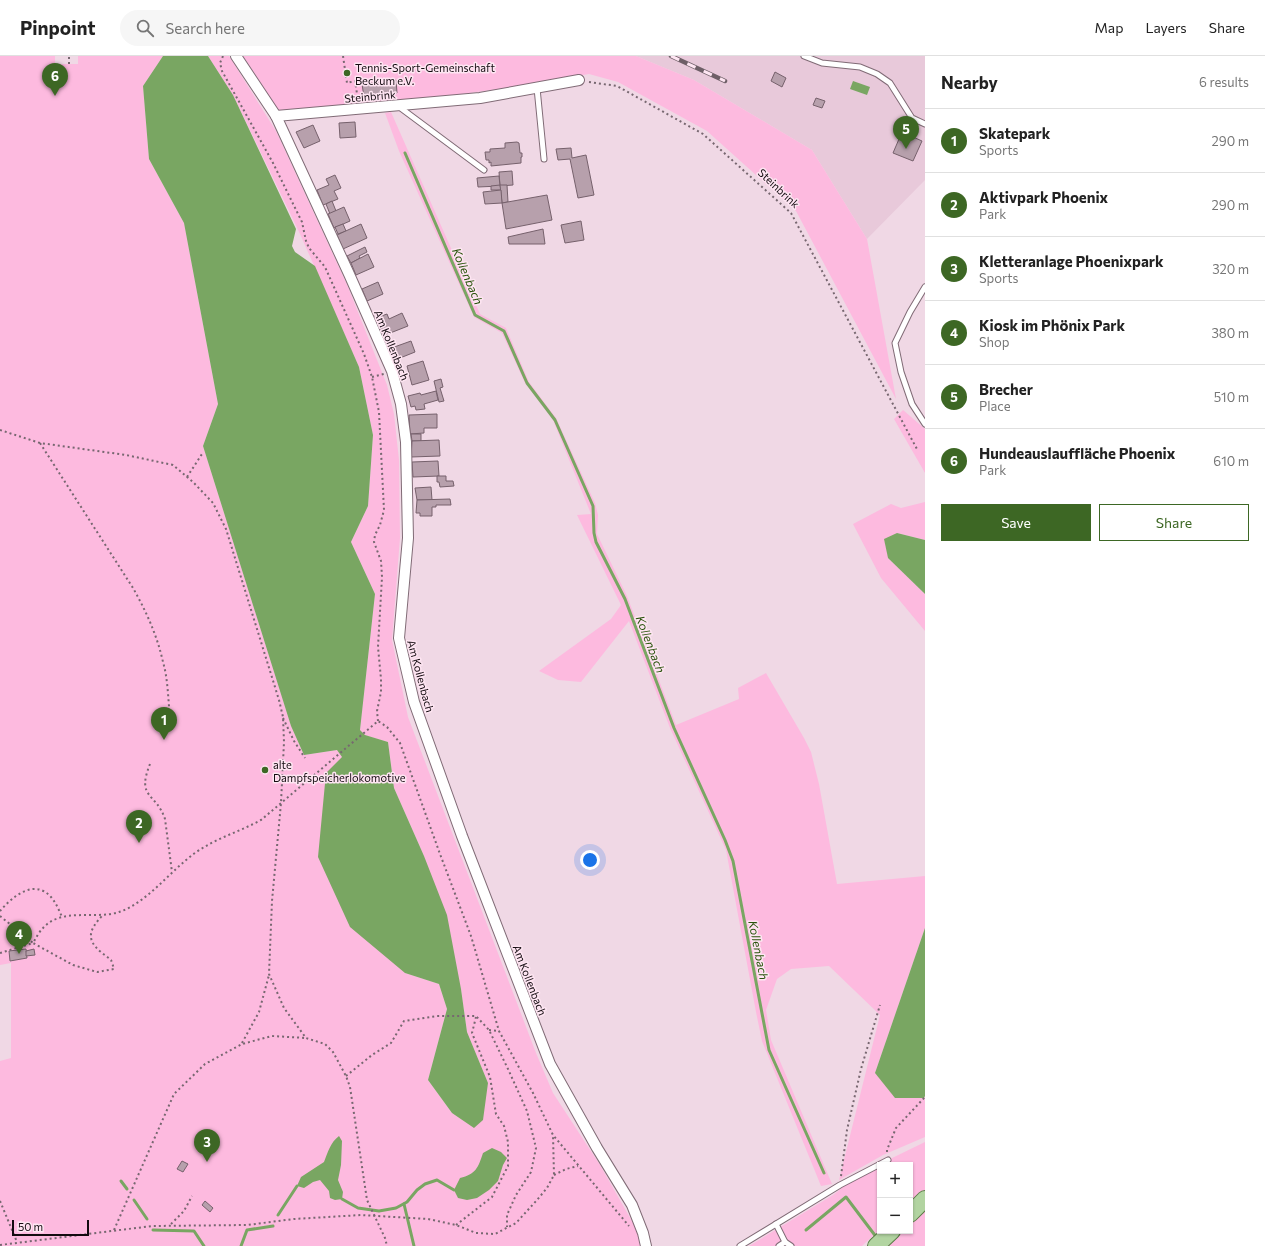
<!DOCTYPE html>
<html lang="en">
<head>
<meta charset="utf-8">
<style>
  :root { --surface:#fff; --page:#f6f6f6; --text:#222; --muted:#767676; --line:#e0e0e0; --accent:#3d6724 }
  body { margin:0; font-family:Commissioner,sans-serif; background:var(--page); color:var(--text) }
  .controls { position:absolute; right:12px; bottom:12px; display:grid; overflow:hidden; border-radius:0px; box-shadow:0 1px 3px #0004 }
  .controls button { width:36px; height:36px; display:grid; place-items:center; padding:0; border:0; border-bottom:1px solid var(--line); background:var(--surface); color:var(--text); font:20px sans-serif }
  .scale { position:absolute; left:12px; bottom:10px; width:77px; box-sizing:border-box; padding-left:4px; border:2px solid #130b10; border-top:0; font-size:11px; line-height:14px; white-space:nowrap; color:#130b10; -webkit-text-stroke:3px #fee5f2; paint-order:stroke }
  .you { position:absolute; left:590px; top:804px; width:14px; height:14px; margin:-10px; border:3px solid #fff; border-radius:50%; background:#1a73e8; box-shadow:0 0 0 6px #1a73e833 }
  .badge { display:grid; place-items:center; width:26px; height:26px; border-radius:50%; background:var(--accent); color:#fff; font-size:13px; font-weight:700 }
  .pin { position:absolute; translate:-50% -33px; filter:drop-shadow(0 1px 2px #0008) }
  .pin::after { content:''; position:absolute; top:21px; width:14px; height:12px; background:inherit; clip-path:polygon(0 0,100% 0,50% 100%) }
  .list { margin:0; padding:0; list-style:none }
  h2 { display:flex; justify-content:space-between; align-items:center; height:52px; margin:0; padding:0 16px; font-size:17px }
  h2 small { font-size:13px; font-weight:400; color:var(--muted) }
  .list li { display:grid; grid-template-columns:26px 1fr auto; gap:12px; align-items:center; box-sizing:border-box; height:64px; padding:0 16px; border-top:1px solid var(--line) }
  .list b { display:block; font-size:15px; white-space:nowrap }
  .list p { margin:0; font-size:13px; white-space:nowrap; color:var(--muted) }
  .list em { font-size:13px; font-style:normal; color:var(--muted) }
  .actions { display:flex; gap:8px; padding:12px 16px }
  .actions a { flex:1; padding:9px 0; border:1px solid var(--accent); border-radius:0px; text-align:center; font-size:14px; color:var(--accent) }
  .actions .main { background:var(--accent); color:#fff }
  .icon { flex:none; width:22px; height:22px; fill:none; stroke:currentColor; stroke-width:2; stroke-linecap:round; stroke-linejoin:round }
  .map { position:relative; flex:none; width:925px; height:1190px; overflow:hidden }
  header { display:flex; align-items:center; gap:24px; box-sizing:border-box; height:56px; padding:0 20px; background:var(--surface); border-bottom:1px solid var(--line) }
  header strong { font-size:19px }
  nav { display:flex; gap:22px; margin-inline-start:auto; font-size:14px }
  .search { width:280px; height:36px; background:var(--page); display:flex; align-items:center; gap:10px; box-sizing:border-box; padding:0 14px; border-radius:22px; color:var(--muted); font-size:15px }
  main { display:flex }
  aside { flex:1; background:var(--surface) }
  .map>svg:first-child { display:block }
  .built { fill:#e8c9da }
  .green { fill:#fdbadf; fill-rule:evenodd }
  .water { fill:#79a662 }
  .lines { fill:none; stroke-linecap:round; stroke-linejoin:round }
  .stream { stroke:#79a662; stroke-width:3 }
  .building { fill:#b7a0ac; stroke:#76616c }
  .lane-casing { stroke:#806b76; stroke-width:7 }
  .street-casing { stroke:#806b76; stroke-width:12 }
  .primary-casing { stroke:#597b45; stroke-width:18 }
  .path { stroke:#776770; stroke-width:2; stroke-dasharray:2 3; stroke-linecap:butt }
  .lane { stroke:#fff; stroke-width:5 }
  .street { stroke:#fff; stroke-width:10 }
  .primary { stroke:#b2d4a1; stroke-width:16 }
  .rail-casing { stroke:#6e5f67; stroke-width:4.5 }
  .rail { stroke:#fee5f2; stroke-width:3; stroke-dasharray:9; stroke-linecap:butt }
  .poi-dot { fill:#3d6724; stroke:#fee5f2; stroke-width:1.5 }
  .labels { text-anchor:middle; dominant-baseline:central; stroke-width:3; stroke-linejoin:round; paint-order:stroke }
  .poi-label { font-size:11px; fill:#130b10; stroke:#fee5f2; text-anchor:start }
  .street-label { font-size:11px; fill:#130b10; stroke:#fee5f2 }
  .water-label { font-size:12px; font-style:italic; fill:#2a540d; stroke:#fee5f2 }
</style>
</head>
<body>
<header>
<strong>Pinpoint</strong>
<div class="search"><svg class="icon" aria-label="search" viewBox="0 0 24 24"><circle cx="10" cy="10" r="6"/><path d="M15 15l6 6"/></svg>Search here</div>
<nav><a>Map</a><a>Layers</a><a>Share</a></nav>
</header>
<main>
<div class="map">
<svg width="925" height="1190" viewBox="0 0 925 1190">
  <rect width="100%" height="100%" fill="#f0d8e5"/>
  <path class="built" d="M636,0H925V124L867,183L812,94L694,24Z"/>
  <g class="green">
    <path d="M0,0H55V8H78V0H163L143,30L149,103L184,167L218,348L203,390L291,670L304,699L337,694L342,701L405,917L439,928L447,953L428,1024L452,1057L474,1071L488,1027L467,976L461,933L424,800L394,732L388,686L364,679L360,674L375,538L351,486L368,450L373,379L359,311L300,178L233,39L208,0H229L276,75L348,231L387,329L394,358L399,404L400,482L392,584L408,661L536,997L553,1037L600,1109L637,1174L640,1190H0V1005L11,1002V907L0,909Z"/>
    <path d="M243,0H636L694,24L812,94L867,183L896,343L796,155L707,75L618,26L589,18L533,28L455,39L274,57L262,29Z"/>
    <path d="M391,56L480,258L506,272L529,326L556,362L595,447L598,459L597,478L627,540L676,669L739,643L738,632L766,617L804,682L811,696L819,728L837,828L925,820V872L875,1017L924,1042L925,1040V1081L883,1099L839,1124L880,959L829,910L791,913L777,923L766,954L771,984L832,1128L821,1130L762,985L756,956L726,794L670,672L629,565L581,626L558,624L539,615L611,563L621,549L577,459L591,458L553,364L525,327L502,277L474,261L399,95L385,57Z"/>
    <path d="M903,354L925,373V417L894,363Z"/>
    <path d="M925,446V484L897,477L888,502L925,538V575L881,522L853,468L891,448L901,452Z"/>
    <path d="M925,1086V1190H888L877,1176L862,1190H749L833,1139L842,1132L840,1129L888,1104ZM880,1109H910V1175H880Z"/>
  </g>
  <g class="water">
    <path d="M163,0H208L233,39L296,173L292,190L295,196L315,210L359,311L373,379L368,450L351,486L375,538L360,674L365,679L388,686L394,732L424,800L447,859L461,933L467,976L488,1027L483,1064L474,1072L452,1057L428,1024L447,953L439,928L405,917L350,871L318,801L326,717L342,701L337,694L304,699L291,670L203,390L218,348L184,167L149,103L143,30Z"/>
    <path d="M853,25L870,31L867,39L850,33Z"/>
    <path d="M897,477L925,484V538L888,502L884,483Z"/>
    <path d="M925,872V1040L924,1042H895L875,1017Z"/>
    <path d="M339,1080L342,1085L341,1109L338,1124L343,1136L342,1143L335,1144L330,1142L329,1135L320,1124L313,1126L304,1132L297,1130L301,1121L324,1106C328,1096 330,1087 339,1080Z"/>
    <path d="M492,1092L501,1096L507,1102L503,1109L498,1125L489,1134L477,1142L467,1144L458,1142L454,1134L460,1122C476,1118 478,1112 483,1097Z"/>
  </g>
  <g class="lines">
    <g class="stream">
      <path d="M405,97L475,259L504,275L527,327L555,364L593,450L594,477L596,486L625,543L674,672L725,784L733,805L769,994L824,1117"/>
      <path d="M121,1125L127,1133"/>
      <path d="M342,1143L358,1152L379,1155L396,1152L407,1146L417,1134L425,1128L437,1124L454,1134"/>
      <path d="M134,1144L147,1163"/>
      <path d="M404,1148L414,1190"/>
      <path d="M278,1159L297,1130"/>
      <path d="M153,1174L194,1175L204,1190"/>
      <path d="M806,1174L846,1141L877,1182"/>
      <path d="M241,1190L247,1174L273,1170"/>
    </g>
  </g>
  <g class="building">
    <path d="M775,16L786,22L782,31L771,25Z"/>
    <path d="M396,24L397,37L364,41L362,28Z"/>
    <path d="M816,42L825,45L822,52L813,49Z"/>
    <path d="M355,66L356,81L340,82L339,67Z"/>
    <path d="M313,69L320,85L304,92L296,76Z"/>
    <path d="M902,76L922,85L913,105L893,97Z"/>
    <path d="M517,86L519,87L520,97H522V101H521V107L491,110V106L489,107V104H486L485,96H490V93L505,92V87Z"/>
    <path d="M571,92L572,102L586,99L594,139L578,142L570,103L558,104L556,93Z"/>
    <path d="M512,115L513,129L500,130L499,116Z"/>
    <path d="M335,119L341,132L334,135L338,143L323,149L317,134L329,129L326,123Z"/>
    <path d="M499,120L500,130L478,131L477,122Z"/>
    <path d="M500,129L501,134H491V130Z"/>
    <path d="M500,129H507L508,146L502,147Z"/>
    <path d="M501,134L502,147L485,148L483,136Z"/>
    <path d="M547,139L552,164L506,173L502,147Z"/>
    <path d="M332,145L336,155L330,158L326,148Z"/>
    <path d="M344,151L350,165L334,172L328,158Z"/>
    <path d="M581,165L584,184L565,187L561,169Z"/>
    <path d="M343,168L346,175L338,178L335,171Z"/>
    <path d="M361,168L367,182L343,193L337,179Z"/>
    <path d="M543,173L545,188H509L508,181Z"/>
    <path d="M365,191L367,196L359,200L360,202L351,207L347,200Z"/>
    <path d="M368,198L374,211L356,219L351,207Z"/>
    <path d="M378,226L383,238L367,245L362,233Z"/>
    <path d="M402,257L408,270L380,281L373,263L387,258L389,263Z"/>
    <path d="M411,285L415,296L390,306L386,294Z"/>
    <path d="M423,305L429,324L412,329L407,310Z"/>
    <path d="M441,323L443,331L440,332L444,345L439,346L434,325Z"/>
    <path d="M436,335L438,344L424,348L425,353L416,354L415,350L411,351L408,340L420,337L421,339Z"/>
    <path d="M437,358V372H424V377L410,378L409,359Z"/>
    <path d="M411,378H421V385H412Z"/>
    <path d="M439,384L440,400L411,401L412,385Z"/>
    <path d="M438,405L439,420L413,421L412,406Z"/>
    <path d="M437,420H446V425H453L454,430L440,431L439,426H437Z"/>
    <path d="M431,431L432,444H417L415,432Z"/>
    <path d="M450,443L451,449H436V451H432V460H420V457H416L417,444Z"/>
    <path d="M26,893L27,902L10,905L9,895Z"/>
    <path d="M34,893L35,899L26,900V895Z"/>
    <path d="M182,1105L188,1108L183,1116L177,1113Z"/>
    <path d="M205,1145L213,1152L210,1156L202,1149Z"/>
  </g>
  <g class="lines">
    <defs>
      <g id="lane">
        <path d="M804,0L822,7L860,11L877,18L890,27L912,62L925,68"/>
        <path d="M537,32L544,103"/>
        <path d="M398,50L484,114"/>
        <path d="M925,231L910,256L895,287L901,316L912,348L925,368"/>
        <path d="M776,1168L785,1186L791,1190"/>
        <path d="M740,1190L840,1129L888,1104"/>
        <path d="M779,1190L785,1186"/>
      </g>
      <g id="street">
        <path d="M236,0L276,60L349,218L392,315L401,348L406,386L408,482L399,582L414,646L462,780L550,1008L597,1092L632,1149L643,1177L646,1190"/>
        <path d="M276,60L480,42L579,24"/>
      </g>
      <g id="primary">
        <path d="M910,1158L925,1143"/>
        <path d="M876,1190L892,1175"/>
      </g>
    </defs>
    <use href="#lane" class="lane-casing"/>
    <use href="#street" class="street-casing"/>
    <use href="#primary" class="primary-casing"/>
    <g class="path">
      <path d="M223,0L220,7L222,15L273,107L302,166L306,185L309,192L325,211L364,298L372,321L379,356L384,454L380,469L375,479L374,486L381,505L382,521L378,591L381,623V636L377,655L378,665"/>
      <path d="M343,0L347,27L355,25L358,44"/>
      <path d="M69,8V0"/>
      <path d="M589,26L617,30L703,78L791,157L918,395"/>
      <path d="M372,321L384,318"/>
      <path d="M0,374L40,387L126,399L173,409L193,426L213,447L226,473L279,644L283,661L284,686L281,747L272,845L269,918L284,952L306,982L325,988L333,996L346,1020L350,1031L367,1144L385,1182L387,1190"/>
      <path d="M40,387L133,532C146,555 157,579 163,606C168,623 168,643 170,661"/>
      <path d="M187,421L202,398"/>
      <path d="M283,662L294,685L305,702"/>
      <path d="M150,708C136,743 156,736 165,763L172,816"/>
      <path d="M0,855C12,841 34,822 51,841C56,847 59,854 62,861"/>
      <path d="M0,860L33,887C36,882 39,876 43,872C62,851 95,864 119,856C147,847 171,814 195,797C216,782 239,776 261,764L378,665L387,671L400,687L440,798L471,880L499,975L533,1037L553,1079L629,1170"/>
      <path d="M0,897L33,887L73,909L97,916L114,913C113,910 112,906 111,904C108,901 104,899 101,896C85,883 90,873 102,860"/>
      <path d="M489,974L499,975"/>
      <path d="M242,987L259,956L269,919"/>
      <path d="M346,1020L372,999L391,987L404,965L437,960H476L489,974L508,1013L527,1055L536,1092L531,1116L516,1139L507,1159V1171"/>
      <path d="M887,1096V1094L896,1072L925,1041"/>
      <path d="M554,1119L566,1113L578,1110"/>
      <path d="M841,1120L847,1074L861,1013L880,949"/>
      <path d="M0,1145L17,1186"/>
      <path d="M171,1168L184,1155L192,1140"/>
      <path d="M456,1169L492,1141L508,1110V1086L504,1070L496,1058L490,1021L472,977L476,961"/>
      <path d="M114,1174L174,1038L205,1008L242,988L272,980L306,982"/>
      <path d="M0,1189L152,1170L247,1169L294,1163L361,1159L428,1163L456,1169L476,1177L495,1178L516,1167L537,1144L547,1132L554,1119L553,1079"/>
    </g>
    <use href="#lane" class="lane"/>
    <use href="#street" class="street"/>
    <use href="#primary" class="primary"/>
    <defs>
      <path id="rail" d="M671,0L725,25"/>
    </defs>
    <use href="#rail" class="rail-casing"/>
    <use href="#rail" class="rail"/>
  </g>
  <g class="poi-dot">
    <circle cx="347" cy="17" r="4"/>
    <circle cx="265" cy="714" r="4"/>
  </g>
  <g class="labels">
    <g class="poi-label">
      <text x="355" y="11">Tennis-Sport-Gemeinschaft<tspan x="355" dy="13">Beckum e.V.</tspan></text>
      <text x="273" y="708">alte<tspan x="273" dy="13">Dampfspeicherlokomotive</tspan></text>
    </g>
    <g class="street-label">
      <text transform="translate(370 40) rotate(-5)">Steinbrink</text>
      <text transform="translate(779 132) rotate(43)">Steinbrink</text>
      <text transform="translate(392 289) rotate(68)">Am Kollenbach</text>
      <text transform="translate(421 620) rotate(75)">Am Kollenbach</text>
      <text transform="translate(530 924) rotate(69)">Am Kollenbach</text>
    </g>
    <g class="water-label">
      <text transform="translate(468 220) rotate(67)">Kollenbach</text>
      <text transform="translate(651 588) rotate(69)">Kollenbach</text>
      <text transform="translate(759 894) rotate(79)">Kollenbach</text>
    </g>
  </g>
</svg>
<div class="controls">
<button>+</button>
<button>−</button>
</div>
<div class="scale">50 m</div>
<div class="you"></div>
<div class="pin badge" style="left:164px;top:684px">1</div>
<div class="pin badge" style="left:139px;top:787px">2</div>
<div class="pin badge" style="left:207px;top:1106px">3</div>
<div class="pin badge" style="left:19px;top:898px">4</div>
<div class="pin badge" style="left:906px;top:93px">5</div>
<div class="pin badge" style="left:55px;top:40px">6</div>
</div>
<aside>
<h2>Nearby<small>6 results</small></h2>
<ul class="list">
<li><span class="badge">1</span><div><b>Skatepark</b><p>Sports</p></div><em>290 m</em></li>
<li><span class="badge">2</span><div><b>Aktivpark Phoenix</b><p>Park</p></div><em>290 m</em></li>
<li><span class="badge">3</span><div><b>Kletteranlage Phoenixpark</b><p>Sports</p></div><em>320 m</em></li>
<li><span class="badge">4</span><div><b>Kiosk im Phönix Park</b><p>Shop</p></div><em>380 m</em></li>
<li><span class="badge">5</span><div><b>Brecher</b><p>Place</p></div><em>510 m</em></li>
<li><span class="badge">6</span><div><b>Hundeauslauffläche Phoenix</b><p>Park</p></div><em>610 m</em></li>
</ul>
<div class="actions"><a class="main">Save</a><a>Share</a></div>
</aside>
</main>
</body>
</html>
